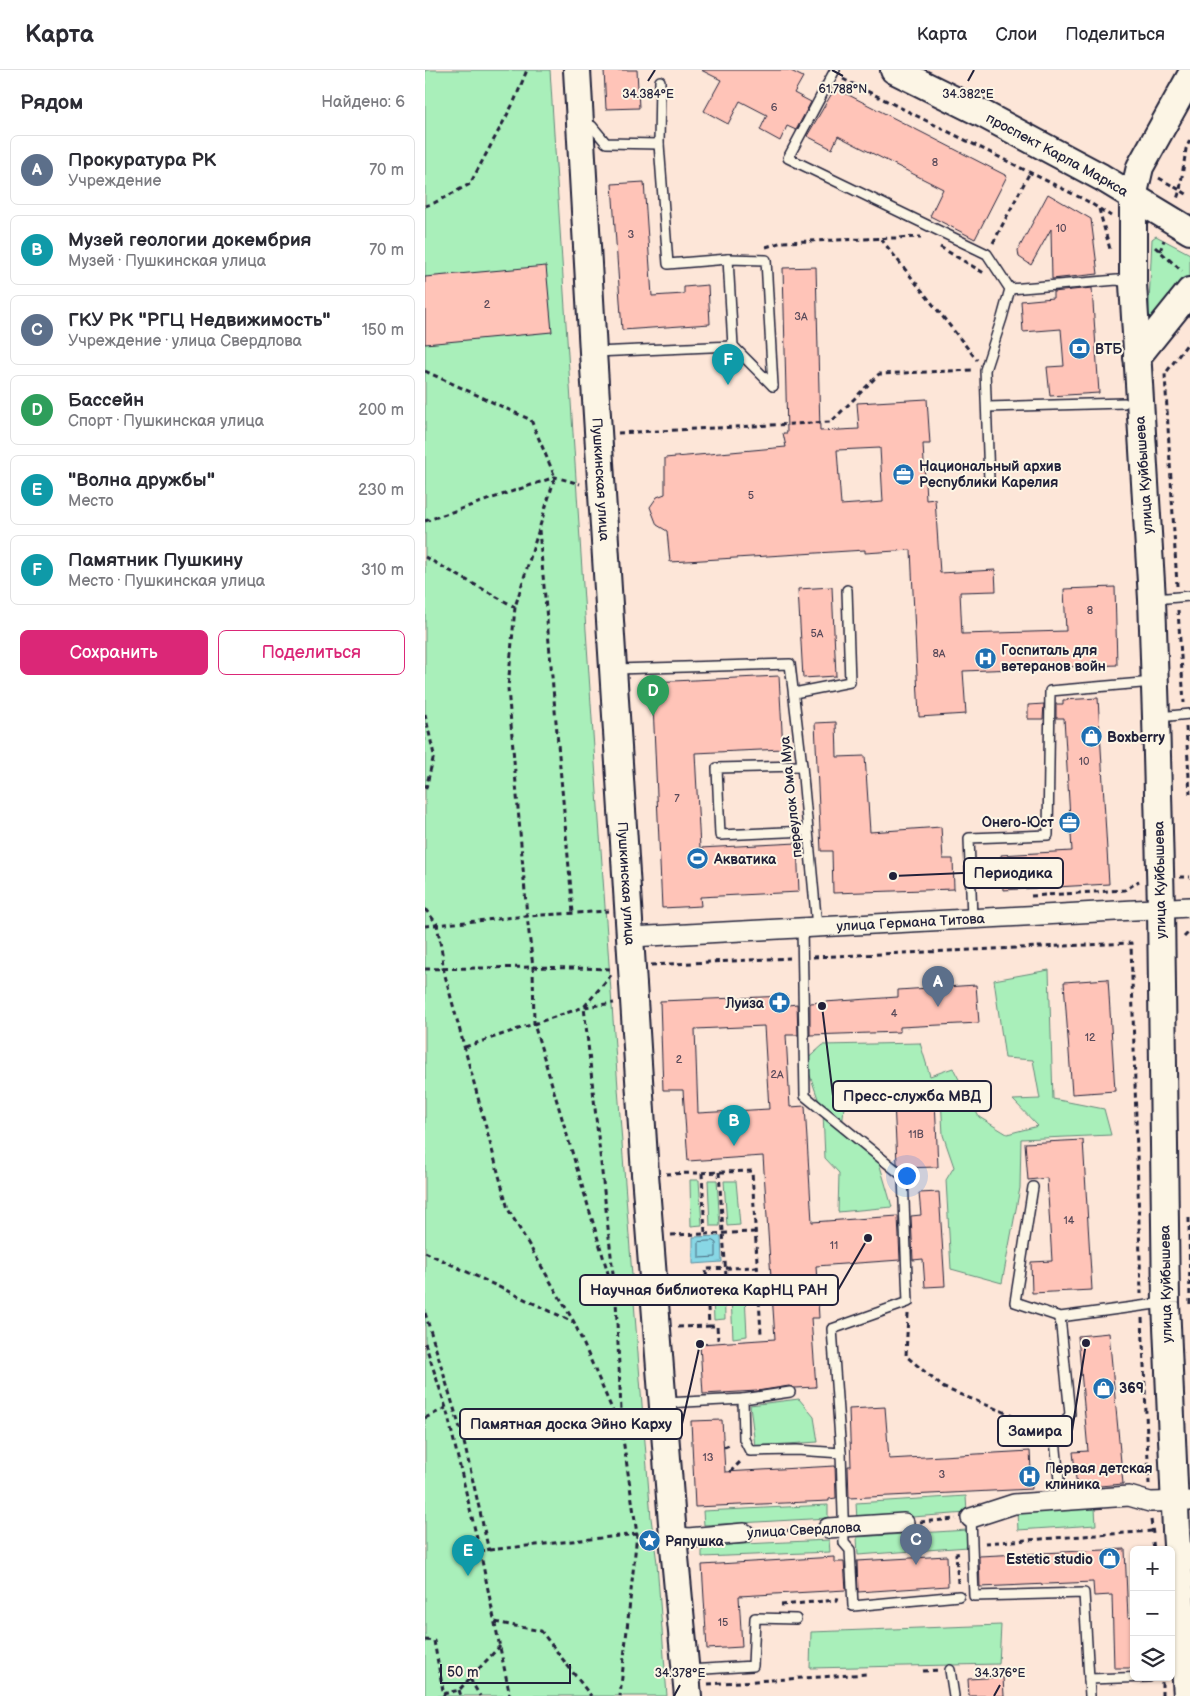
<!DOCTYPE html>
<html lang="ru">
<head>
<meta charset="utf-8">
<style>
  :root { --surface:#fff; --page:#f2f2f3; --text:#2b2b33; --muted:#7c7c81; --line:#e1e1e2; --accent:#db2777 }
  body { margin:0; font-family:"Balsamiq Sans",sans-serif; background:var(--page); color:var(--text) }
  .controls { position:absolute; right:15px; bottom:15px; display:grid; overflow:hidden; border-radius:8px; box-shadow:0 1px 4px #0004 }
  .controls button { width:45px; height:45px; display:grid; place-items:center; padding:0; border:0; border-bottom:1px solid var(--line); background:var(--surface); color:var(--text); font:25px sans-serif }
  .scale { position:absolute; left:15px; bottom:12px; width:131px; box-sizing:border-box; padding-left:5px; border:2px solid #22223b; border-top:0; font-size:14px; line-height:18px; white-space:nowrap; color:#22223b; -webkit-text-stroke:4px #fcf5e5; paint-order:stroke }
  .you { position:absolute; left:481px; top:1105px; width:18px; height:18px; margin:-12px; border:4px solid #fff; border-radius:50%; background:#1a73e8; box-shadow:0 0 0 8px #1a73e833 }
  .badge { display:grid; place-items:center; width:32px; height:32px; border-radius:50%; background:var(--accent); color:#fff; font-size:16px; font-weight:700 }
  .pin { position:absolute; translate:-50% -41px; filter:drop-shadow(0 1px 2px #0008) }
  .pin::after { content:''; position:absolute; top:26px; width:18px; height:15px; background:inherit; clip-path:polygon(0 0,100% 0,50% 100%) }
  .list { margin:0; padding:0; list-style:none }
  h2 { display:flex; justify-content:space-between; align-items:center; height:65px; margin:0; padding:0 20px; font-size:21px }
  h2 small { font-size:16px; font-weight:400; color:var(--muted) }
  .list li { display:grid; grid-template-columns:32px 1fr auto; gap:15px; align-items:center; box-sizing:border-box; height:70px; margin:0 10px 10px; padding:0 10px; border:1px solid var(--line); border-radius:8px }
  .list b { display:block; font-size:19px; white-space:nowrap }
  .list p { margin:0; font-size:16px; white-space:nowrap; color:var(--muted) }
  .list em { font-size:16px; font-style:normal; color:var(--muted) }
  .actions { display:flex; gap:10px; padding:15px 20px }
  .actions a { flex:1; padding:11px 0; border:1px solid var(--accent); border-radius:8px; text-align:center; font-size:18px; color:var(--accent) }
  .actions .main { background:var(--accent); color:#fff }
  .icon { flex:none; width:28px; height:28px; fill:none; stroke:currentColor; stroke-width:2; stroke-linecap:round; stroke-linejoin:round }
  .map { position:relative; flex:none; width:765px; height:1626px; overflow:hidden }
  header { display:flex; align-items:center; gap:30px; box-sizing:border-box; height:70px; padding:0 25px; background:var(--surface); border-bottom:1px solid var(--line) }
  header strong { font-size:24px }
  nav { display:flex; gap:28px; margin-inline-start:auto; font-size:18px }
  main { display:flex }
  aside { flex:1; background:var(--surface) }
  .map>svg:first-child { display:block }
  .green { fill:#a9efba; stroke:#66887a }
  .water { fill:#88d7e5; stroke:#5f8fa1 }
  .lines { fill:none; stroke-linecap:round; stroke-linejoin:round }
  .shore { stroke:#4b6a7f; stroke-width:1 }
  .building { fill:#ffc4b8; stroke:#22223b; fill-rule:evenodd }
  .lane-casing { stroke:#22223b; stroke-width:12 }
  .street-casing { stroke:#22223b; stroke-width:22 }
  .secondary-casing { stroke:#22223b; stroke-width:30 }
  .path { stroke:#22223b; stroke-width:3; stroke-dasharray:5 4; stroke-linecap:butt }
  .lane { stroke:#fcf5e5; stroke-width:9 }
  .street { stroke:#fcf5e5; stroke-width:19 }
  .secondary { stroke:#fcf5e5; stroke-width:26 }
  .ticks { fill:none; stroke:#22223b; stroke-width:2 }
  .labels { text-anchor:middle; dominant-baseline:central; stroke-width:4; stroke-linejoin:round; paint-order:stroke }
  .number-label { font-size:11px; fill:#594a5a }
  .street-label { font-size:14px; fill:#22223b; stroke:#fcf5e5 }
  .poi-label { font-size:14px; font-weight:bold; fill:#22223b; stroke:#fcf5e5; text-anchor:start }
  .ticks-label { font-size:12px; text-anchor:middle; fill:#22223b; stroke:#fcf5e5; stroke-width:4; stroke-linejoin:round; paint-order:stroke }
  .leader { fill:none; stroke:#22223b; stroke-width:2 }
  .callout-dot { fill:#22223b; stroke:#fcf5e5; stroke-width:2 }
  .callout { fill:#fcf5e5; stroke:#22223b; stroke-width:2 }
  .callout-label { font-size:15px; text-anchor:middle; font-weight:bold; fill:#22223b }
</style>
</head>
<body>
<header>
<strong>Карта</strong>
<nav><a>Карта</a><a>Слои</a><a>Поделиться</a></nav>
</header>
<main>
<aside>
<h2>Рядом<small>Найдено: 6</small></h2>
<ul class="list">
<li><span class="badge" style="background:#5c6f8a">A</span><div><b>Прокуратура РК</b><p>Учреждение</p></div><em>70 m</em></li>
<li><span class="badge" style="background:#0f9aa8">B</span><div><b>Музей геологии докембрия</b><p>Музей · Пушкинская улица</p></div><em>70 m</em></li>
<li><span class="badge" style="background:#5c6f8a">C</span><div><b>ГКУ РК &quot;РГЦ Недвижимость&quot;</b><p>Учреждение · улица Свердлова</p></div><em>150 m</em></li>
<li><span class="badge" style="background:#2e9e5b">D</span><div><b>Бассейн</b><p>Спорт · Пушкинская улица</p></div><em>200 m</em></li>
<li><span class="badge" style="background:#0f9aa8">E</span><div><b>&quot;Волна дружбы&quot;</b><p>Место</p></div><em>230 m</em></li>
<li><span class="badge" style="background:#0f9aa8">F</span><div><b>Памятник Пушкину</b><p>Место · Пушкинская улица</p></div><em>310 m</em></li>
</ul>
<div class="actions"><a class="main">Сохранить</a><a>Поделиться</a></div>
</aside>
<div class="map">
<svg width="765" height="1626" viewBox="0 0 765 1626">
  <rect width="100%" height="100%" fill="#fde6d8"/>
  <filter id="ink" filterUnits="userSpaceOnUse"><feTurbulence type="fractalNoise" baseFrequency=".02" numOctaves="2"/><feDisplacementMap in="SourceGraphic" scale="10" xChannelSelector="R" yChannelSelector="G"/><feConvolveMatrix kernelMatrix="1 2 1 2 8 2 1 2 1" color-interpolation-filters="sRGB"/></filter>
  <g filter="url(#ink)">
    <g class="green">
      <path d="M0,0H125C155,483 187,966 226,1448L232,1493L242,1626H0Z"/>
      <path d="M731,166L765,184V211L744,225L723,255L727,169Z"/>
      <path d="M624,900L628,1029L679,1039L686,1065L596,1069L595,1118L577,1213L526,1199L521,1110L529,1097L518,1065L516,1027L495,1021L419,1035L417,1060L453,1089L467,1137L413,1142L414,1103L400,1088L398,1043L380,991L398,975L495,973L505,1006L528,998L554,1047L582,1064L613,1056L588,1030L615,1029L608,990L580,988L569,910Z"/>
      <path d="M265,1110H274L277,1155L266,1156Z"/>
      <path d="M283,1110H292L295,1156H285Z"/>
      <path d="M299,1111H311L315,1155L302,1156Z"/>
      <path d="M319,1205L322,1266L308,1268L305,1206Z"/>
      <path d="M287,1206H299L300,1249L289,1250Z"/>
      <path d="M374,1329L389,1347L393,1372L330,1376L325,1335Z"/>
      <path d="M541,1426L542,1443L432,1451L431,1433Z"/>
      <path d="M403,1435V1448L279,1455L278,1441Z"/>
      <path d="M670,1438L671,1455L593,1460L592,1442Z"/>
      <path d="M542,1460L543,1477L433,1485L432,1467Z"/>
      <path d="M404,1470L405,1482L277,1487V1476Z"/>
      <path d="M576,1555L574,1594L385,1598L386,1562Z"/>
    </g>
    <path class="water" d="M296,1166L297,1192L268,1194V1167Z"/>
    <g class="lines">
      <path class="shore" d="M288,1171L291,1173V1187L274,1188V1172Z"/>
    </g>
    <g class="building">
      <path d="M179,0H212L214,38L181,39Z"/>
      <path d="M276,0H364L378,7L369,23L386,32L371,60L362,56L355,71L335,60L342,45L315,31L303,54L279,41L296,10Z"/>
      <path d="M410,18L582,106L550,169L505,146L518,119L413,66L407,79L382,66Z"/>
      <path d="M219,112L227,226L259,224V217L283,215L285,254L197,260L187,114Z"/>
      <path d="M623,124L666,149L673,204L627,209L626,159L606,195L594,187L593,180Z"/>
      <path d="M121,196L127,262L0,274V207Z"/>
      <path d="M391,197L395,361L434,359L432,333L502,329L505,374H498L501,430L510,429L515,503L570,500L571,521L535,522L537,564L641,561L639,519L690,517L692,595L538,601L541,644L494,647L486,480L440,483V480L245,492L242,461L232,455L225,437L232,427L240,424V388L361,377L358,363H362L358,198ZM455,378L458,432L416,435L412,380Z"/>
      <path d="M667,218L674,323L625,326L622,297L639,296L636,259L598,262L596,231L628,228V222Z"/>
      <path d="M407,517L411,606L378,608L373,519Z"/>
      <path d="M354,606L358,679L270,683L275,778L372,773L374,822L275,827L276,836L237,838L227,612Z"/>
      <path d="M673,628L684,814L578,820L576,785L647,781L639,648H631V634H638V630Z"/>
      <path d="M619,634L618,649H603V635Z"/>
      <path d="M411,652L412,687L440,686L445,762L516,757L518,789H528L529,819L408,823L407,781H396L390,653Z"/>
      <path d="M683,909L690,1021L647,1024L639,912Z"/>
      <path d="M551,915L554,953L475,957V962L385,965V933L473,927V920Z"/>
      <path d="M362,926L363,935L372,934L373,965H361L365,1037L380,1036L387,1152L473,1146L475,1190L391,1196L394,1248H386L391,1317L370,1318L364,1316L332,1321L278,1324L275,1274L350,1269L338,1086L263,1091L258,1020H238L235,931ZM339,956L344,1039L273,1043L270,959Z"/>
      <path d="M510,1030L513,1097L478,1098L472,1093L469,1032Z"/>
      <path d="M658,1070L667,1220L607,1223L606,1192L627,1191L622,1108L603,1110L600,1073Z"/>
      <path d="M514,1122L520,1216L500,1217L498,1189L488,1190L486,1146L496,1145L494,1123Z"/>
      <path d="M684,1263L698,1414L652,1418L648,1382L663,1381L653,1266Z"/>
      <path d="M460,1337L464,1389L605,1381L607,1419L424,1428L423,1396H426L424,1339Z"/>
      <path d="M297,1350L300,1402L410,1396L411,1428L404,1429V1431L270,1437L266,1351Z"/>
      <path d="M700,1479L703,1548L709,1547V1598H689L687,1525L669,1526L668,1512L555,1517L554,1486Z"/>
      <path d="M522,1486L523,1516L433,1522L432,1491Z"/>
      <path d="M409,1487V1492H419L421,1520L314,1526L317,1577L282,1579L277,1495Z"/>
      <path d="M578,1607L579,1626H544L543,1609Z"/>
    </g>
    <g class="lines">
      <defs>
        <g id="lane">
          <path d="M410,0L363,88L562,184L585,219L577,248L560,300L564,410"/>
          <path d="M235,11L234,74L243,194L303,189L341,190L348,316"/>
          <path d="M157,57L167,56L181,73L234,74"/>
          <path d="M303,189L308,276"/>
          <path d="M585,219L692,210L707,213"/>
          <path d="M170,282L308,276L348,316"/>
          <path d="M562,337L699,333"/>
          <path d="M730,529L765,526"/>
          <path d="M191,599L365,594L377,696L392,857"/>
          <path d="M369,623L425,612L422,520"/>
          <path d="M734,647L765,644"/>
          <path d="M377,696L292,698L295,765L383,761"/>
          <path d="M547,848L544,768L623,765L625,621L728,612"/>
          <path d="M377,858L380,1026L478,1106L483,1232L407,1259L416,1383L419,1473L425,1480L428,1536L534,1526"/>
          <path d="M608,1117L590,1232L635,1247"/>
          <path d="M318,1329L365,1322"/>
          <path d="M241,1333L318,1329L319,1369L325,1381L372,1380L416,1383"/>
          <path d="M636,1431L630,1369L645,1344L635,1247L738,1233"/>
          <path d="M546,1448L549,1526L659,1523L664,1609L724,1607"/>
          <path d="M264,1600L328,1596L330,1548L371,1549"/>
          <path d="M525,1600L529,1626"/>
          <path d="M664,1609L665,1626"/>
        </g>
        <g id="street">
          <path id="s1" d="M206,867L765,837"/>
          <path d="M546,1448L589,1434L704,1426L725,1432L765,1431"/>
          <path d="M403,1458L479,1453"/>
          <path d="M248,1466L263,1468L319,1463"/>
        </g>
        <g id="secondary">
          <path id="s2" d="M152,0L168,282L220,1104L248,1466L263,1626"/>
          <path id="s3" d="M469,0L556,43L676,107L765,161"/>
          <path d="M712,287L765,221"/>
          <path d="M762,1626L751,1460L741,1233L736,838L731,647L727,529L708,214V127L715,97L765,7"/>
        </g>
      </defs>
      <use href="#lane" class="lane-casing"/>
      <use href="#street" class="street-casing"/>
      <use href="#secondary" class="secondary-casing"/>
      <g class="path">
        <path d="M418,9L662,131L686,146"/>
        <path d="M765,70L761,79L755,120L765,126"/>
        <path d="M734,108L755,120L752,129"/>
        <path d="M0,136L9,133L45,114L89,32L102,0"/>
        <path d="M674,139L685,179"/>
        <path d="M456,169L552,290"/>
        <path d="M568,173L605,102"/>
        <path d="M341,177L357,172L496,167"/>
        <path d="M515,177L559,203"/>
        <path d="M730,177L757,201"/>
        <path d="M735,181L739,170"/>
        <path d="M0,301L106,350L130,407L90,537L83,618L102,846L108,897L109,954L191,1230L197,1362"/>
        <path d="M193,363L406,352L454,304L549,300"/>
        <path d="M0,451L130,407L155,414"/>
        <path d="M114,460L148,843"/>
        <path d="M0,487L90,537"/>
        <path d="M752,516L740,304L765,270"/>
        <path d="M753,540L759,633"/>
        <path d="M0,644L9,685L0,722"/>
        <path d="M761,657L765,724"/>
        <path d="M755,807H765"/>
        <path d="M606,826L700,820L714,811"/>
        <path d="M0,839L12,854L17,883L18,898L83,1139L149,1252L197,1362L212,1464L195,1626"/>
        <path d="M0,856L102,846L184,841"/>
        <path d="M759,867L765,861"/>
        <path d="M388,887L706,873L716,1224"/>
        <path d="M226,895L365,888"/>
        <path d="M0,899L108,897L187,899"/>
        <path d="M186,905L159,937L190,1222"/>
        <path d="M40,977L159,937L189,933"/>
        <path d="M294,1102L303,1236"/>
        <path d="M241,1104L327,1101L336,1264"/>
        <path d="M764,1148L765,1236"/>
        <path d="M280,1164L330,1162"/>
        <path d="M246,1165L280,1164L277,1103"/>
        <path d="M0,1182L148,1252"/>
        <path d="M0,1243L38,1368L64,1481"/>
        <path d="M483,1244L481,1286L519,1318L579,1342L621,1364"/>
        <path d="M717,1248L724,1414"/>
        <path d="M284,1256H292L293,1270"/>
        <path d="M253,1257L284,1256L281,1199L332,1197"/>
        <path d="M0,1273L21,1338L55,1481L85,1626"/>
        <path d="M0,1348L21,1338"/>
        <path d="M299,1377L307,1374"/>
        <path d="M305,1402L317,1390"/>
        <path d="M726,1450L728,1464"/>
        <path d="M495,1452L531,1449"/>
        <path d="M335,1462L386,1459"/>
        <path d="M728,1472L729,1480"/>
        <path d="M560,1473L728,1461"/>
        <path d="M55,1481L212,1464L226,1465"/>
        <path d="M533,1513L531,1484L536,1483"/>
        <path d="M356,1535L412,1530L413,1527"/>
        <path d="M70,1552L116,1561L166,1626"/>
        <path d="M0,1570L9,1571L19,1626"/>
        <path d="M498,1601L515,1600"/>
        <path d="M45,1609L55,1626"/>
        <path d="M737,1612V1626"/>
        <path d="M283,1614L442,1604"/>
        <path d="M34,1620L36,1626"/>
        <path d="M18,1624L34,1620L75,1576"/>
      </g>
      <use href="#lane" class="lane"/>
      <use href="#street" class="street"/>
      <use href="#secondary" class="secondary"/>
    </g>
  </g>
  <path class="ticks" d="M407,0L418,6M223,11L230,0M543,11L549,0M249,1626L255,1615M569,1626L575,1615"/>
  <defs>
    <symbol id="bank-disc" viewBox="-11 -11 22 22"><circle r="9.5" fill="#1f6fb2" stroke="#fcf5e5"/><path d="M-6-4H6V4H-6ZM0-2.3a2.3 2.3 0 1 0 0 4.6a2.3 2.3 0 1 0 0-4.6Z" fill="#fff"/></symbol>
    <symbol id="office-disc" viewBox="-11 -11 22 22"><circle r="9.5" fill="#1f6fb2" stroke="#fcf5e5"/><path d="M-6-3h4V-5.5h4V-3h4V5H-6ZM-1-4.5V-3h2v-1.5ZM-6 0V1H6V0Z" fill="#fff"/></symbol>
    <symbol id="hospital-disc" viewBox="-11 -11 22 22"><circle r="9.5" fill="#1f6fb2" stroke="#fcf5e5"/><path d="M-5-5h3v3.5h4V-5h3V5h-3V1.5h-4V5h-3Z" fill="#fff"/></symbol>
    <symbol id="shop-disc" viewBox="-11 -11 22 22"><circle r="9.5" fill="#1f6fb2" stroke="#fcf5e5"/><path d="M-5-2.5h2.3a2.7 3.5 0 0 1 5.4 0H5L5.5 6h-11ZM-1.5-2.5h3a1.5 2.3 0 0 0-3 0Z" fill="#fff"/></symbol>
    <symbol id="stadium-disc" viewBox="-11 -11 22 22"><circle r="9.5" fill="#1f6fb2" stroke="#fcf5e5"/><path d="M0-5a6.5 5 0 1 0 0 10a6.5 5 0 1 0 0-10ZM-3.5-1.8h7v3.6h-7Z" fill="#fff"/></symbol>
    <symbol id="pharmacy-disc" viewBox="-11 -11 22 22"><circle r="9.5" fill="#1f6fb2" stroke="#fcf5e5"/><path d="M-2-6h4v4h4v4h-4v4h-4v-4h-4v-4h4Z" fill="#fff"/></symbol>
    <symbol id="sight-disc" viewBox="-11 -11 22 22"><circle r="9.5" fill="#1f6fb2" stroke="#fcf5e5"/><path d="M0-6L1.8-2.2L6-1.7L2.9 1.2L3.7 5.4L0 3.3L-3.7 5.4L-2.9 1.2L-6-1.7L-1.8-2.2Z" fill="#fff"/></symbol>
  </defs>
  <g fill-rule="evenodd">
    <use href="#bank-disc" x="642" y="266" width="25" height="25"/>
    <use href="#office-disc" x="466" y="392" width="25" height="25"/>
    <use href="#hospital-disc" x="548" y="576" width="25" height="25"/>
    <use href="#shop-disc" x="654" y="654" width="25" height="25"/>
    <use href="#office-disc" x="632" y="740" width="25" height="25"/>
    <use href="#stadium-disc" x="260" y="776" width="25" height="25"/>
    <use href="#pharmacy-disc" x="342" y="920" width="25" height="25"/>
    <use href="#shop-disc" x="666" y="1306" width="25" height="25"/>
    <use href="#hospital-disc" x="592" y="1394" width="25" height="25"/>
    <use href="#sight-disc" x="212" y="1458" width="25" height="25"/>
    <use href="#shop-disc" x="672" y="1476" width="25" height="25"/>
  </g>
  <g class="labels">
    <g class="number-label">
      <text x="349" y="37">6</text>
      <text x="510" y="92">8</text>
      <text x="636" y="158">10</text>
      <text x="206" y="164">3</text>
      <text x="62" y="234">2</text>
      <text x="376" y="246">3А</text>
      <text x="326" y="425">5</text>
      <text x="665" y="540">8</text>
      <text x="392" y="563">5А</text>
      <text x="514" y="583">8А</text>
      <text x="659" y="691">10</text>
      <text x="252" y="728">7</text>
      <text x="469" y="943">4</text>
      <text x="665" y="967">12</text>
      <text x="254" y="989">2</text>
      <text x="352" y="1004">2А</text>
      <text x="491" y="1064">11В</text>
      <text x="644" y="1150">14</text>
      <text x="409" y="1175">11</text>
      <text x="283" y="1387">13</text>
      <text x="517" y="1404">3</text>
      <text x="298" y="1552">15</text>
    </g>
    <g class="street-label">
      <text stroke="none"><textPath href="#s3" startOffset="184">проспект Карла Маркса</textPath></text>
      <text transform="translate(719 405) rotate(-94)">улица Куйбышева</text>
      <text stroke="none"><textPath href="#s2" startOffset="410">Пушкинская улица</textPath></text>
      <text transform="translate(366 727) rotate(-96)">переулок Ома Муа</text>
      <text transform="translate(735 810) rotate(-91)">улица Куйбышева</text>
      <text stroke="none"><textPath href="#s2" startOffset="815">Пушкинская улица</textPath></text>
      <text stroke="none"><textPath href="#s1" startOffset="280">улица Германа Титова</textPath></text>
      <text transform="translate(741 1214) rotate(-91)">улица Куйбышева</text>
      <text transform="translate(379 1460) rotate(-3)">улица Свердлова</text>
    </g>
    <g class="poi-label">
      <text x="670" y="279">ВТБ</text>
      <text x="494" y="396">Национальный архив<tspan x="494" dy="16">Республики Карелия</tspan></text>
      <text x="576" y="580">Госпиталь для<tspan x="576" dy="16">ветеранов войн</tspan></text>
      <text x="682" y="667">Boxberry</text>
      <text x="629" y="752" text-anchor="end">Онего-Юст</text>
      <text x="289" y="789">Акватика</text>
      <text x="339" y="933" text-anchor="end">Луиза</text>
      <text x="694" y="1318">369</text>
      <text x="620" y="1398">Первая детская<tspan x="620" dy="16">клиника</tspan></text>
      <text x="240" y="1471">Ряпушка</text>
      <text x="668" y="1489" text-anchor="end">Estetic studio</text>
    </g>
  </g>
  <g class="ticks-label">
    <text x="418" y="23">61.788°N</text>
    <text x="543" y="28">34.382°E</text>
    <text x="223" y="28">34.384°E</text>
    <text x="255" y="1607">34.378°E</text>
    <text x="575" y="1607">34.376°E</text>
  </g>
  <path class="leader" d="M468 806L539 803M397 936L408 1026M443 1168L413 1220M275 1274L257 1354M661 1273L647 1361"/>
  <g class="callout-dot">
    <circle cx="468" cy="806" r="5"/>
    <circle cx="397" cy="936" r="5"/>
    <circle cx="443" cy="1168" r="5"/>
    <circle cx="275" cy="1274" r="5"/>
    <circle cx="661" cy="1273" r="5"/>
  </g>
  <g class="callout">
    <rect x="539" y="788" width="99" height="30" rx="5"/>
    <rect x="408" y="1011" width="158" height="30" rx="5"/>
    <rect x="155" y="1205" width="258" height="30" rx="5"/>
    <rect x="35" y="1339" width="222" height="30" rx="5"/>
    <rect x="573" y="1346" width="74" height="30" rx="5"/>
  </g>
  <g class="callout-label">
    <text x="588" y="808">Периодика</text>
    <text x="487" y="1031">Пресс-служба МВД</text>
    <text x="284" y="1225">Научная библиотека КарНЦ РАН</text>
    <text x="146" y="1359">Памятная доска Эйно Карху</text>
    <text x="610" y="1366">Замира</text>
  </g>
</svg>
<div class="controls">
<button>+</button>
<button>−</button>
<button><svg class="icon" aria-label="layers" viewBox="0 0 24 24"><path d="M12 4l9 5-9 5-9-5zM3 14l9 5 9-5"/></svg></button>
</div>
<div class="scale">50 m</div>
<div class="you"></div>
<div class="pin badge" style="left:513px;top:937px;background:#5c6f8a">A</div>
<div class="pin badge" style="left:309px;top:1076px;background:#0f9aa8">B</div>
<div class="pin badge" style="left:491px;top:1495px;background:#5c6f8a">C</div>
<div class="pin badge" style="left:228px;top:646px;background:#2e9e5b">D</div>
<div class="pin badge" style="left:43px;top:1506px;background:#0f9aa8">E</div>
<div class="pin badge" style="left:303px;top:315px;background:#0f9aa8">F</div>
</div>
</main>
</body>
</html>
